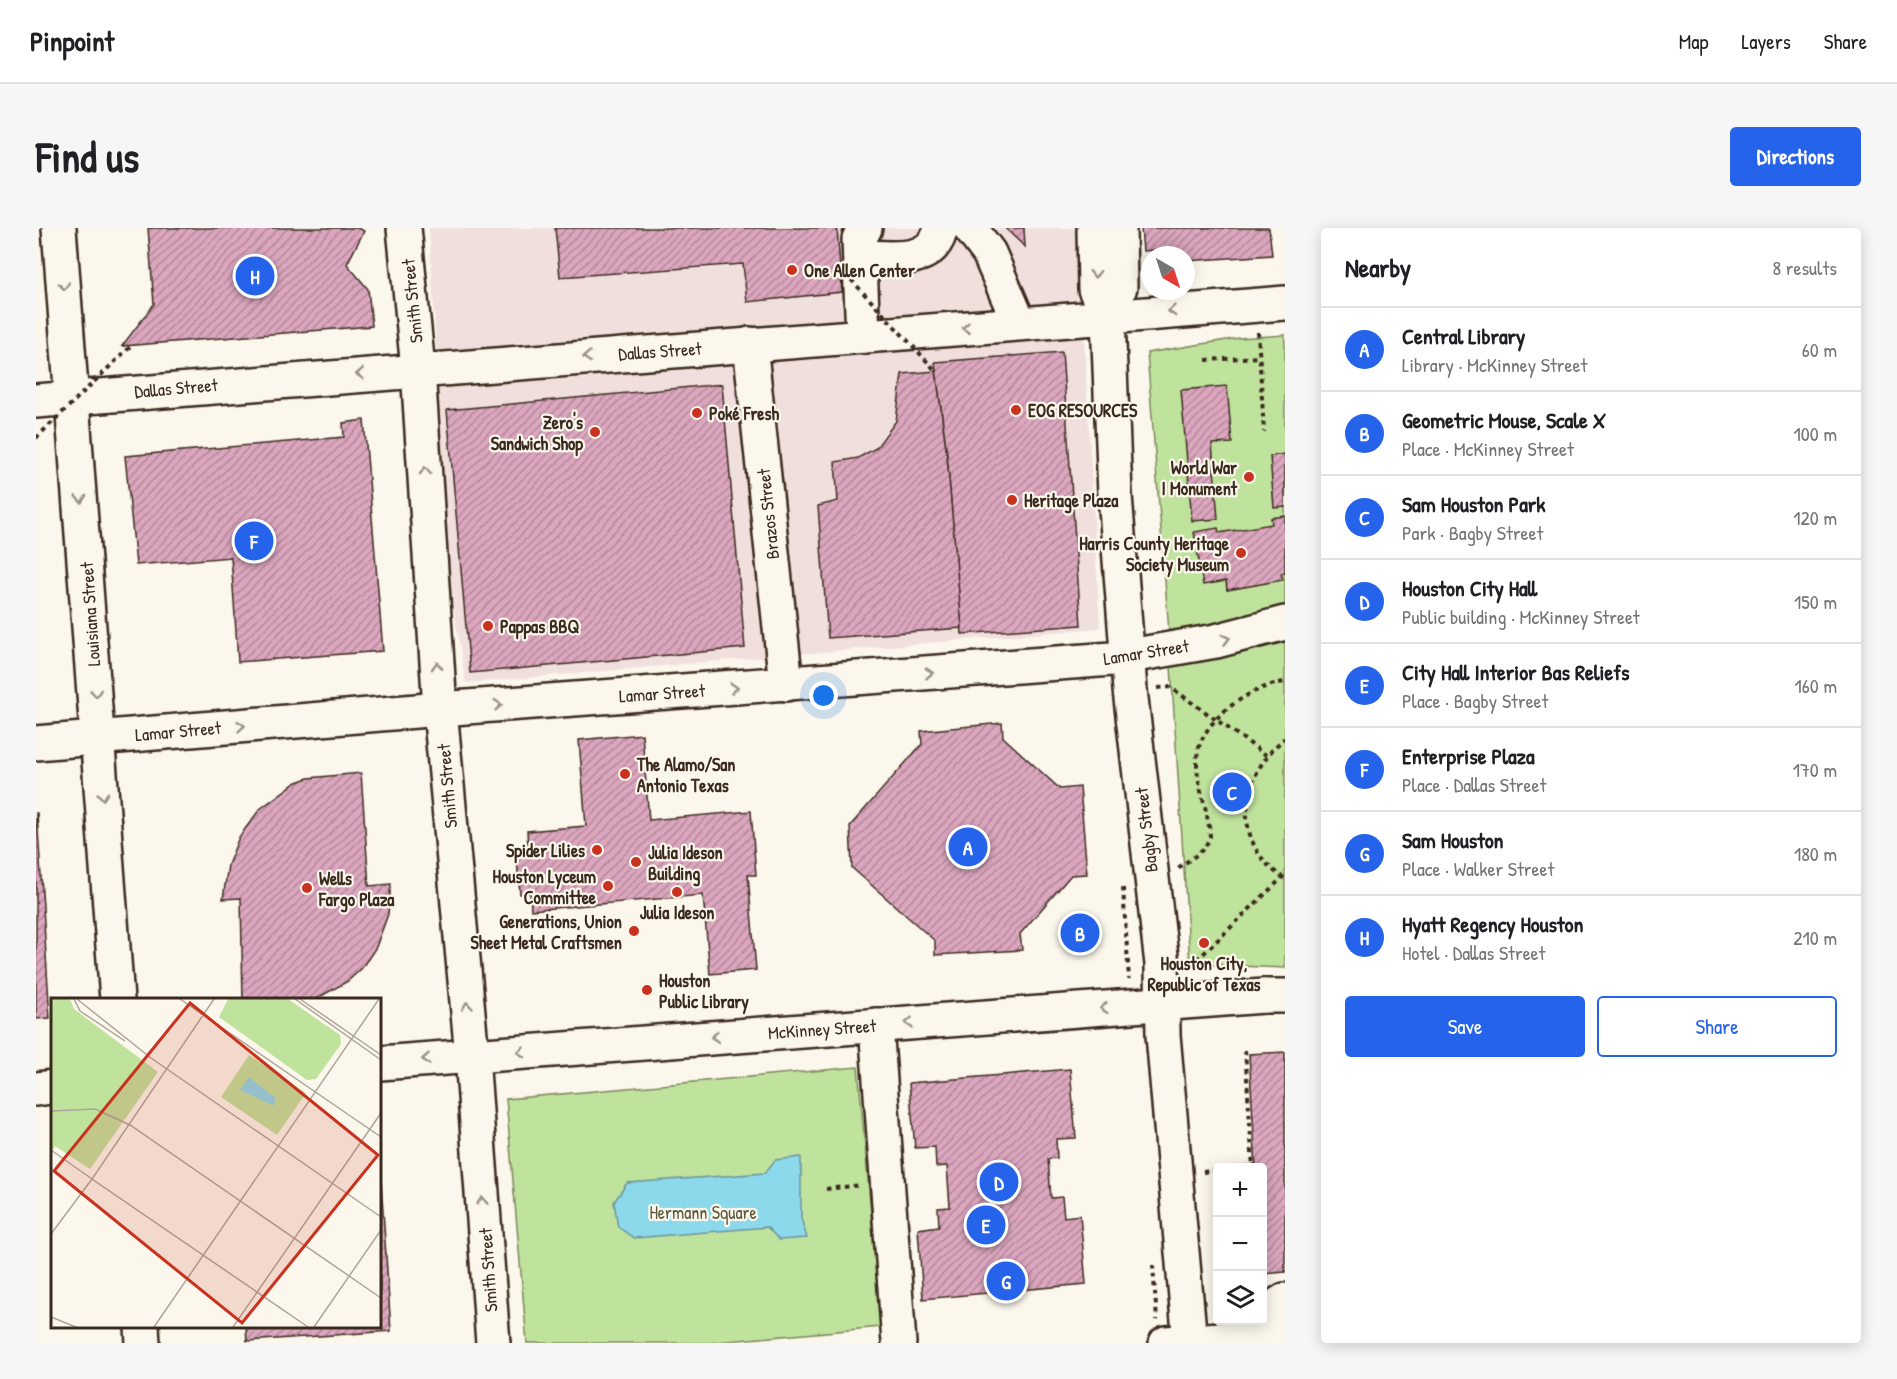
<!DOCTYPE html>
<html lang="en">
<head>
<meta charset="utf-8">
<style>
  :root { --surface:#fff; --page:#f6f6f6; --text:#202124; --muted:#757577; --line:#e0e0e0; --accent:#2563eb }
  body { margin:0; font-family:"Patrick Hand",sans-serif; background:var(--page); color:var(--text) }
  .controls { position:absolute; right:18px; bottom:18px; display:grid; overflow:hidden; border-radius:6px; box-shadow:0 3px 15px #0003 }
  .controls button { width:54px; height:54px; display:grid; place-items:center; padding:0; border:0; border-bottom:2px solid var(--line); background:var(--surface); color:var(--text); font:30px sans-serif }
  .compass { position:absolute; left:1105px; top:18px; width:54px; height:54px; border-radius:50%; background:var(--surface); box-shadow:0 3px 15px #0003; rotate:141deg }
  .you { position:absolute; left:788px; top:468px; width:21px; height:21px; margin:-15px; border:4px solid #fff; border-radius:50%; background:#1a73e8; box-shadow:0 0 0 9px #1a73e833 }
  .badge { display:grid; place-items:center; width:39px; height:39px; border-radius:50%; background:var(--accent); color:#fff; font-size:20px; font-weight:700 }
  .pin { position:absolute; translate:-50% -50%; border:3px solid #fff; box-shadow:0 2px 6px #0006 }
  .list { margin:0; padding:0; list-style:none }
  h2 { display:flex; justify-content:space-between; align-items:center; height:78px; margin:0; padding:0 24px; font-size:26px }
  h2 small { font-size:20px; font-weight:400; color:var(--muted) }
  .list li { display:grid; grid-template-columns:39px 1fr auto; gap:18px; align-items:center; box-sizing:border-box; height:84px; padding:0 24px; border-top:2px solid var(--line) }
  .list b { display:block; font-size:22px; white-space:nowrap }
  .list p { margin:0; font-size:20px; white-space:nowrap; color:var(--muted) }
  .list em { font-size:20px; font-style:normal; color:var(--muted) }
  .actions { display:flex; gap:12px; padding:18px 24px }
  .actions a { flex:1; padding:14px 0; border:2px solid var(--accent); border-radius:6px; text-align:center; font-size:21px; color:var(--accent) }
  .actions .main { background:var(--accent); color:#fff }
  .icon { flex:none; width:33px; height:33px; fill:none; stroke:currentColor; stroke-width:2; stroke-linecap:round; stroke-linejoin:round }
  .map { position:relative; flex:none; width:1249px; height:1115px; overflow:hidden; border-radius:6px }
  header { display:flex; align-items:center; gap:36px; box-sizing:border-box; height:84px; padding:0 30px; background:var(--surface); border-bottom:2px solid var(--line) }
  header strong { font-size:28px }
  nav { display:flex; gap:33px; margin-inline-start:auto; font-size:21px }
  .intro { display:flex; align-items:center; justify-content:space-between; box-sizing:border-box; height:144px; padding:0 36px }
  h1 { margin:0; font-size:42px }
  .button { padding:15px 27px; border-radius:6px; background:var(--accent); color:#fff; font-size:21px; font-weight:700 }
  main { display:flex; gap:36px; padding:0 36px }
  aside { flex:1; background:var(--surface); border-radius:6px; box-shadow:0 3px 15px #0003 }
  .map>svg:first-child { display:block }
  .built { fill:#f1dfde }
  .green { fill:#bfe29c; stroke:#7d865d; stroke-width:1.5 }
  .water { fill:#8dd9ec; stroke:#6c939a; stroke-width:1.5 }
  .building { fill:url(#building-hatch); stroke:#3b2a1e; stroke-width:1.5 }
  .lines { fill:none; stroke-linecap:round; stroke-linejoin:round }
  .minor-casing { stroke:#3b2a1e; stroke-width:38 }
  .major-casing { stroke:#3b2a1e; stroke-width:38 }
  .highway-casing { stroke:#3b2a1e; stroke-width:38 }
  .path { stroke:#3b2a1e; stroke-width:4; stroke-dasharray:4.5 4.5; stroke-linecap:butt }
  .minor { stroke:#fbf7ec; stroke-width:33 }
  .major { stroke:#fbf7ec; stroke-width:33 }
  .highway { stroke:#fbf7ec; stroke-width:33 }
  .path-bridge { stroke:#3b2a1e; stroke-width:4; stroke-dasharray:4.5 4.5; stroke-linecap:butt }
  .oneway { stroke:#9b9085 }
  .poi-dot { fill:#c8321e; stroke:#fbf7ec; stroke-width:2 }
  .labels { text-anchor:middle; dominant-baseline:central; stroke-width:4.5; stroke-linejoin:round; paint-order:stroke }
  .poi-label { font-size:18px; font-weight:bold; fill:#3b2a1e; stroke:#fbf7ec; text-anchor:start }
  .street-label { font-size:18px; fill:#3b2a1e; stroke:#fbf7ec }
  .park-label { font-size:18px; fill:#5c583e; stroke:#fbf7ec }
  .inset-road { fill:none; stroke:#aea59a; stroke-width:1.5 }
  .view { fill:#c8321e; fill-opacity:0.15; stroke:#c8321e; stroke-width:3 }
  .inset-edge { fill:none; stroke:#3b2a1e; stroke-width:3 }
</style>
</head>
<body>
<header>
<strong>Pinpoint</strong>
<nav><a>Map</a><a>Layers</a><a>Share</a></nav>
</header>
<div class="intro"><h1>Find us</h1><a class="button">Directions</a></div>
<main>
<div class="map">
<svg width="1249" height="1115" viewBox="0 0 1249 1115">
  <defs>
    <pattern id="building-hatch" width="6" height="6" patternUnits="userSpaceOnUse" patternTransform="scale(1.5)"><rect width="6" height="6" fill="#dba6be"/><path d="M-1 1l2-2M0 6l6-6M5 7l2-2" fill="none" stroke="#b3879a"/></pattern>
  </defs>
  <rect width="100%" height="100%" fill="#fbf7ec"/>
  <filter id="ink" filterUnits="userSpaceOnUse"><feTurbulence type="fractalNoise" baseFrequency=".0167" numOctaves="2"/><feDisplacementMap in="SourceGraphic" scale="12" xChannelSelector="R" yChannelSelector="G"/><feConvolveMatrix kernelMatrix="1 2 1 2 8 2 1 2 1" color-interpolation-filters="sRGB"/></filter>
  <g filter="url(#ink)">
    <path class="built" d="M393,0H1042L1064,400L430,455L415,366Z"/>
    <g class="green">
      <path d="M1249,107V740L1154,736L1132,391L1111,125L1203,110Z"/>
      <path d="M822,839L845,1099L671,1115H491L470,871Z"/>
    </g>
    <path class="water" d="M765,929V990L771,1010L743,1012L731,999L598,1010L582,999L578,974L591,955L729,945L739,932Z"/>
    <g class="building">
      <path d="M112,0H322L328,3L311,36L332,61L336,98L86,118L118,76Z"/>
      <path d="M519,0H801L806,64L711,74L707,36L524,49Z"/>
      <path d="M969,0H988L989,19Z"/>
      <path d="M1105,0H1233L1236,27L1150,33V27H1120L1119,22L1107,23Z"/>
      <path d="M1026,124L1045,397L926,406L911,228L899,134Z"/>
      <path d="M900,143L911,228L926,400L792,410L782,278L802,273L799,234L822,230L840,220L860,193L866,146Z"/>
      <path d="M686,156L709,420L434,445L411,182Z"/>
      <path d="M1191,158L1196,215L1176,216L1182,291L1156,293L1145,162Z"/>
      <path d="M328,192L347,423L202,434L195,329L100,337L89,228L308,209L307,195Z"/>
      <path d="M1249,226V279L1238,280L1234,228Z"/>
      <path d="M1249,288V344L1245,345L1247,352L1191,362L1190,353L1167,357L1158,304L1182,300L1183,305L1236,296L1235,290Z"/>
      <path d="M966,495L967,509L1024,561L1044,559L1051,646L1035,647L984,706L986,722L899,727V713L816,640L814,598L886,516L885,503Z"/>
      <path d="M606,506L613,592L715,583L720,647H712L720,742L674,746L667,667L495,682L494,665L484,666L480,621L492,620L491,603L550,598L543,512Z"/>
      <path d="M325,545L333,658L355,656L352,686L340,719L326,740L312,753L280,771L207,772L205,670L187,671L192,637L203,609L224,581L259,555L272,550Z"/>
      <path d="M1,585L14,790L0,791V585Z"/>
      <path d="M1249,824V1044L1228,1046L1226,940H1220L1213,826Z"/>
      <path d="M1034,841L1040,910L1020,911L1021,930L1012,931L1015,970L1026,969L1028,989L1044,987L1050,1056L887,1071L882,1001L903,998L902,980L914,979L911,938L900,939L899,919L879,920L873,855Z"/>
      <path d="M344,938L355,1103L211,1113L210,1098H344Z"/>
    </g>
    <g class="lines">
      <defs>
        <g id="minor">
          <path d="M934,0L953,25L983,95"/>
          <path d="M824,29C852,29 894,38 904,4"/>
          <path d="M827,108L823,11L829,0"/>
          <path d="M714,116L750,456"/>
          <path d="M0,173L1072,89L1079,267L1094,462L1126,736L1127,807L1154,1115"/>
          <path d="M0,515L404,481L1076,431L1180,413L1249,395"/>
          <path d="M840,797L863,1115"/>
          <path d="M344,835L1228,768"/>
          <path d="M0,861L16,859"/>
          <path d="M1226,1087L1249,1072"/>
        </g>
        <g id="major">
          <path d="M23,0L81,772"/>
          <path d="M368,0L382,141L404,481L436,828L457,1115"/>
          <path d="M1058,0L1059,61L1072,89"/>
          <path d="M1072,89L1249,75"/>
          <path d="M1072,89L1084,59L1083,0"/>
          <path d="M106,1098L107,1115"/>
          <path d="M1130,1115L1249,1106"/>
        </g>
        <path id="highway" d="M1228,768H1249"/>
      </defs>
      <use href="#minor" class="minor-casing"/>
      <use href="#major" class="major-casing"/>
      <use href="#highway" class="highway-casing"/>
      <g class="path">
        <path d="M1222,104L1228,204"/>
        <path d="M1170,132L1223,129"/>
        <path d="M1122,460L1134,459L1230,527"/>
        <path d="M1142,640C1155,630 1167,626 1174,609C1173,583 1160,557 1161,531C1162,493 1215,458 1249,454"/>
        <path d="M1248,650C1194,616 1203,547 1249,510"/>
        <path d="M1087,660L1093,751"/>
        <path d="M1152,735L1165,728L1247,649"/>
        <path d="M1209,822L1217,940"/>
        <path d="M1167,944L1182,942"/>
        <path d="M790,961L825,957"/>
        <path d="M1117,1037L1121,1092"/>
      </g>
      <use href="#minor" class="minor"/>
      <use href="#major" class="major"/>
      <use href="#highway" class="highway"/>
      <g class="path-bridge">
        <path d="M809,45L900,143"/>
        <path d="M0,210L94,119"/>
        <path d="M1199,940L1220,937"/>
      </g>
    </g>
    <defs><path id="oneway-chevron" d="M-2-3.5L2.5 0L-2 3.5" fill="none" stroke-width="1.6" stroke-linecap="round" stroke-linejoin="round" transform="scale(1.5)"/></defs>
    <g class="oneway">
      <use href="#oneway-chevron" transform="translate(1059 46) rotate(90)"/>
      <use href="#oneway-chevron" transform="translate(28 58) rotate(85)"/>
      <use href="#oneway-chevron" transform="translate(1136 83) rotate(175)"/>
      <use href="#oneway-chevron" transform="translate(930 100) rotate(176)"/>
      <use href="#oneway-chevron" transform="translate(551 129) rotate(176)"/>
      <use href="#oneway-chevron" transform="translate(324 146) rotate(176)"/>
      <use href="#oneway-chevron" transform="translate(389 243) rotate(-93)"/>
      <use href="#oneway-chevron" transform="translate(45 271) rotate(86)"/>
      <use href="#oneway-chevron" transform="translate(1190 411) rotate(-14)"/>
      <use href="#oneway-chevron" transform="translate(401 438) rotate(-93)"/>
      <use href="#oneway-chevron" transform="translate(893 445) rotate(-4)"/>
      <use href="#oneway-chevron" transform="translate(698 460) rotate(-4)"/>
      <use href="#oneway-chevron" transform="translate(60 465) rotate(86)"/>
      <use href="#oneway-chevron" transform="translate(462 477) rotate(-4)"/>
      <use href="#oneway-chevron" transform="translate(205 498) rotate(-5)"/>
      <use href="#oneway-chevron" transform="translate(67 568) rotate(86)"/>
      <use href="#oneway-chevron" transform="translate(431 778) rotate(-95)"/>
      <use href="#oneway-chevron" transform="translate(1068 780) rotate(176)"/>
      <use href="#oneway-chevron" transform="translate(873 795) rotate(176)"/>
      <use href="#oneway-chevron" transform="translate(679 809) rotate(176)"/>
      <use href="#oneway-chevron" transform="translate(485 824) rotate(176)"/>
      <use href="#oneway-chevron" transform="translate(390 831) rotate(176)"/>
      <use href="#oneway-chevron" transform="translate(446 973) rotate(-94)"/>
    </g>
  </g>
  <g class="poi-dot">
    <circle cx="756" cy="42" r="6"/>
    <circle cx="980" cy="182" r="6"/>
    <circle cx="661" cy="185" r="6"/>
    <circle cx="559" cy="204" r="6"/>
    <circle cx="1213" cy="249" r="6"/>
    <circle cx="976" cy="272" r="6"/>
    <circle cx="1205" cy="325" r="6"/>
    <circle cx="452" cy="398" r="6"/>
    <circle cx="589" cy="546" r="6"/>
    <circle cx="561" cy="622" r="6"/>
    <circle cx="600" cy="634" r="6"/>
    <circle cx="572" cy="658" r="6"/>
    <circle cx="271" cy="660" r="6"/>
    <circle cx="641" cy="664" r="6"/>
    <circle cx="598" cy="703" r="6"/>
    <circle cx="1168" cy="715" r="6"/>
    <circle cx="611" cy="762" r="6"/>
  </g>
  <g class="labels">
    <g class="poi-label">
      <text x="768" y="42">One Allen Center</text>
      <text x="992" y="182">EOG RESOURCES</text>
      <text x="673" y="185">Poké Fresh</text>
      <text x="547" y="194" text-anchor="end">Zero's<tspan x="547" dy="21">Sandwich Shop</tspan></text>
      <text x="1201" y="239" text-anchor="end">World War<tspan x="1201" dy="21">I Monument</tspan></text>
      <text x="988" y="272">Heritage Plaza</text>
      <text x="1193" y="315" text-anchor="end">Harris County Heritage<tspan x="1193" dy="21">Society Museum</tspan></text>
      <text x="464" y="398">Pappas BBQ</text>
      <text x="601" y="536">The Alamo/San<tspan x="601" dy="21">Antonio Texas</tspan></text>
      <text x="549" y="622" text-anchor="end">Spider Lilies</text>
      <text x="612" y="624">Julia Ideson<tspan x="612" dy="21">Building</tspan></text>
      <text x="560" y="648" text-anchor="end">Houston Lyceum<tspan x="560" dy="21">Committee</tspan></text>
      <text x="283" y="650">Wells<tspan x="283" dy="21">Fargo Plaza</tspan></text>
      <text x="641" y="684" text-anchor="middle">Julia Ideson</text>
      <text x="586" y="693" text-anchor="end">Generations, Union<tspan x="586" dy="21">Sheet Metal Craftsmen</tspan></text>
      <text x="1168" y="735" text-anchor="middle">Houston City,<tspan x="1168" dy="21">Republic of Texas</tspan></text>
      <text x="623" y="752">Houston<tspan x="623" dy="21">Public Library</tspan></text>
    </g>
    <g class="street-label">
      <text transform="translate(376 73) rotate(-96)">Smith Street</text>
      <text transform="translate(624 123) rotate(-4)">Dallas Street</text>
      <text transform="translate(140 160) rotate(-5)">Dallas Street</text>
      <text transform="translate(732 286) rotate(-96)">Brazos Street</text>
      <text transform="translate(54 386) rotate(-94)">Louisiana Street</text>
      <text transform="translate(1110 424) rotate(-9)">Lamar Street</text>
      <text transform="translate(626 465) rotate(-4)">Lamar Street</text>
      <text transform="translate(142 503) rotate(-5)">Lamar Street</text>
      <text transform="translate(411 558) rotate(-95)">Smith Street</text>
      <text transform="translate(1110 602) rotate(-97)">Bagby Street</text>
      <text transform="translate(786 801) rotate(-4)">McKinney Street</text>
      <text transform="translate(452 1042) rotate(-94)">Smith Street</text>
    </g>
    <g class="park-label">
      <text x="667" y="984">Hermann Square</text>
    </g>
  </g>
  <g transform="translate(15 770)">
    <rect width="330" height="330" fill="#fbf7ec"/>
    <path d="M0,1H19L23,11L107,74L39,171L4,148L0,155ZM177,1H237L289,37L290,46L265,81L256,82L168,19ZM198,57L255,95L226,137L170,99Z" fill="#bfe29c"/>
    <path d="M198,79L224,100L223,108L189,92Z" fill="#8dd9ec"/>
    <path class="inset-road" d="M23,1L29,13L74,43M26,1L100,60M129,1L330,139M163,1L41,181L257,329M244,1L330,62M249,1L330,57M100,60L330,219M0,113L44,111L79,127L330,300M0,152L41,181M0,236L41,181M0,319L25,329M103,329L328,1M182,329L330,115M263,329L330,232"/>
    <path class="view" d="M139,5L327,157L191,325L3,173Z"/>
    <rect width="330" height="330" class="inset-edge"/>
  </g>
</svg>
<div class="controls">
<button>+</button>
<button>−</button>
<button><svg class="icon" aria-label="layers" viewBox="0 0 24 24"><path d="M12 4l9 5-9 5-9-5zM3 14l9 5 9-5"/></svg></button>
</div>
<svg class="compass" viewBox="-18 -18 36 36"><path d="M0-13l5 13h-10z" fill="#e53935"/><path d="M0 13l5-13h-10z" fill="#757577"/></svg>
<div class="you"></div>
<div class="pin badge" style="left:932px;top:619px">A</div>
<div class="pin badge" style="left:1044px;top:705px">B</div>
<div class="pin badge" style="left:1196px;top:564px">C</div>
<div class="pin badge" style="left:963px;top:954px">D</div>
<div class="pin badge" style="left:950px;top:997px">E</div>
<div class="pin badge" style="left:218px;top:313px">F</div>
<div class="pin badge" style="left:970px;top:1053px">G</div>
<div class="pin badge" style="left:219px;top:48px">H</div>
</div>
<aside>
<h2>Nearby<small>8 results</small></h2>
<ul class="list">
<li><span class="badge">A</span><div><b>Central Library</b><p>Library · McKinney Street</p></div><em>60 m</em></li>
<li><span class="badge">B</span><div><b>Geometric Mouse, Scale X</b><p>Place · McKinney Street</p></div><em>100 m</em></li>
<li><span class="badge">C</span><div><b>Sam Houston Park</b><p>Park · Bagby Street</p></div><em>120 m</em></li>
<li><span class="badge">D</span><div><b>Houston City Hall</b><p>Public building · McKinney Street</p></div><em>150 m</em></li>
<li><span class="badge">E</span><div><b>City Hall Interior Bas Reliefs</b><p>Place · Bagby Street</p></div><em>160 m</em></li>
<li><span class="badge">F</span><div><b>Enterprise Plaza</b><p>Place · Dallas Street</p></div><em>170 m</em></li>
<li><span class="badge">G</span><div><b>Sam Houston</b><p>Place · Walker Street</p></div><em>180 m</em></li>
<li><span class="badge">H</span><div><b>Hyatt Regency Houston</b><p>Hotel · Dallas Street</p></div><em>210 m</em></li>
</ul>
<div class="actions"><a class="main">Save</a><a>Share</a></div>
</aside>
</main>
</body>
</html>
